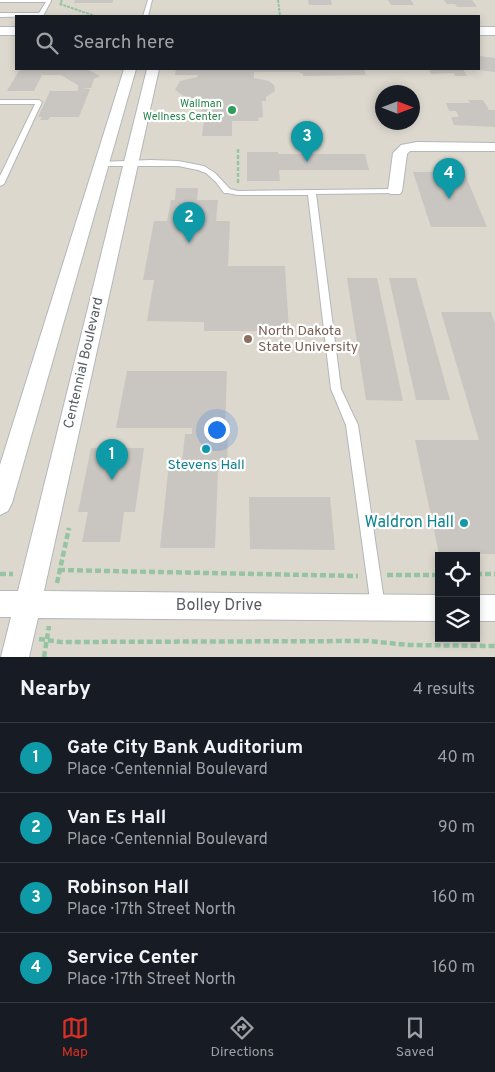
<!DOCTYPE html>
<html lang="en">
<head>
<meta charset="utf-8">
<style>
  :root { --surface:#171b24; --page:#242831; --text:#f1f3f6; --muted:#9ea1a6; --line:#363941; --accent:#d93025 }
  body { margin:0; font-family:Overpass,sans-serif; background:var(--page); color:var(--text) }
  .controls { position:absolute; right:15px; bottom:15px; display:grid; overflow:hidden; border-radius:0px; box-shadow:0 2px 8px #0003 }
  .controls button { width:45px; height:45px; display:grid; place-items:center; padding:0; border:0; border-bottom:1px solid var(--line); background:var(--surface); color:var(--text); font:25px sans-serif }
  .compass { position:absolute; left:375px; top:85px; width:45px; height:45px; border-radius:50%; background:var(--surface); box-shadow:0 2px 8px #0003; rotate:90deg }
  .you { position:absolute; left:216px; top:429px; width:18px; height:18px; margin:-12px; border:4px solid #fff; border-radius:50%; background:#1a73e8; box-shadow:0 0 0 8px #1a73e833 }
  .badge { display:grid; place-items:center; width:32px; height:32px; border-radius:50%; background:var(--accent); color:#fff; font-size:16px; font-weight:700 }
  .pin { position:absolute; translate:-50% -41px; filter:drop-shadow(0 1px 2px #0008) }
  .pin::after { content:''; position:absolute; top:26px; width:18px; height:15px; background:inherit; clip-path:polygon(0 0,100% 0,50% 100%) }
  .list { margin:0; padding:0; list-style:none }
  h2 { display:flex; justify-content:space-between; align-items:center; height:65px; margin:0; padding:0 20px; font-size:21px }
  h2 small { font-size:16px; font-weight:400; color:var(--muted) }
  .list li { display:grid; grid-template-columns:32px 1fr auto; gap:15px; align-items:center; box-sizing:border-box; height:70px; padding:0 20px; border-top:1px solid var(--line) }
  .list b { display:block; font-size:19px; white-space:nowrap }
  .list p { margin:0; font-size:16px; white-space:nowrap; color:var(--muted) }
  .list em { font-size:16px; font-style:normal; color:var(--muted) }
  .icon { flex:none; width:28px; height:28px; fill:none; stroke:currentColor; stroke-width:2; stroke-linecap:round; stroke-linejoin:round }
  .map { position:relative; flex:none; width:495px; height:657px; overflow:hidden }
  .search { position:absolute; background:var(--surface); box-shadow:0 2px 8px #0003; left:15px; right:15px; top:15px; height:55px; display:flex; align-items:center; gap:12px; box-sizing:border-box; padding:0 18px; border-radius:0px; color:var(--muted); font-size:19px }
  .sheet { height:345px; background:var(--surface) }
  nav { display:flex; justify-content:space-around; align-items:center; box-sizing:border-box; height:70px; border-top:1px solid var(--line); background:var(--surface); font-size:14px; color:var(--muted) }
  nav a { display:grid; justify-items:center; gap:2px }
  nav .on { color:var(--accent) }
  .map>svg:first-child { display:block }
  .education { fill:#dcd8ce; fill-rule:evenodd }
  .building { fill:#c9c5c0 }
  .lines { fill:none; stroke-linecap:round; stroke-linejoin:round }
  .service-casing { stroke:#b3b7bb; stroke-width:2 }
  .minor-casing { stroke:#b3b7bb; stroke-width:2 }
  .tertiary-casing { stroke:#b3b7bb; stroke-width:2 }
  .path-far2 { stroke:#96c4a2; stroke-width:2; stroke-dasharray:3 1; stroke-linecap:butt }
  .path-far1 { stroke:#96c4a2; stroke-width:2.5; stroke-dasharray:4 2; stroke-linecap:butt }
  .path { stroke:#96c4a2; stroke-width:4.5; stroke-dasharray:6 3; stroke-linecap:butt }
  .service { fill:#fff; fill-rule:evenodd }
  .minor { fill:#fff; fill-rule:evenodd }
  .tertiary { fill:#fff; fill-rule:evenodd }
  .leisure-dot { fill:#2e9e5b; stroke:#fff; stroke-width:2 }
  .education-dot { fill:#8d6e63; stroke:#fff; stroke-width:2 }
  .culture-dot { fill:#0f9aa8; stroke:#fff; stroke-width:2 }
  .labels { text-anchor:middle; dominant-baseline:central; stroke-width:4.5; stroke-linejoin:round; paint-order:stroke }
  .far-leisure-label { font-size:11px; fill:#27864d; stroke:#fff; text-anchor:end }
  .education-label { font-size:14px; fill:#785e54; stroke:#fff; text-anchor:start }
  .street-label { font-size:14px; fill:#595d61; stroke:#fff }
  .culture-label { font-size:14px; fill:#0d838f; stroke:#fff }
  .near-culture-label { font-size:16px; fill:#0d838f; stroke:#fff; text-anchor:end }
  .near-street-label { font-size:16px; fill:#595d61; stroke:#fff }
</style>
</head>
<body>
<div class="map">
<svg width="495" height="657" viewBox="0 0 495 657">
  <rect width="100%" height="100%" fill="#ece9e0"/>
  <path class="education" d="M0,0H495V657H0ZM16,16H479V69H16ZM382,92H412V122H382ZM439,556H476V638H439Z"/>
  <g class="building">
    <path d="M75,0H113L112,3H74Z"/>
    <path d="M308,0H331L332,5H309Z"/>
    <path d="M388,0H411L414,5H391Z"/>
    <path d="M444,0H472L477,7H457L455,4H447Z"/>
    <path d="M479,56L495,58V72L479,70Z"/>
    <path d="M20,69H87L100,76L94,79L91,88H81L90,89L79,117H50L48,120H40L42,117H38L50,91H78V85L61,75H42L34,91H7Z"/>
    <path d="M176,69H364L366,75L303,76V74L298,72H254V78L269,81L274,85L275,91L266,97V101H262L263,117L258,118L259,121H232V136H202L204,119H200L203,102H194V98L184,96L175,90L180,81L197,77L198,75H175Z"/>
    <path d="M429,69H463L467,76H455L454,73L431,74Z"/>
    <path d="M468,100H483L489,110H495V127L454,125L451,117H459L456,111H449L446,103H470Z"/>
    <path d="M247,152H278V154H365L369,170H279L280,181H247Z"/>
    <path d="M413,172H464L487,227H431Z"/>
    <path d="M176,188H198L197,200H218L216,221H230L228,266H285L289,331H204V322L147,321L154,280H143L154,221H167L171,200H175Z"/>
    <path d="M347,278H377L403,401L366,400Z"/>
    <path d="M389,278H416L450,400H416Z"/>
    <path d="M441,312H491L495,324V554H439L415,440H479Z"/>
    <path d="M127,371H227L225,428H213V434H228L227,469H218L215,548H160L169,463H182L185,434H192V428H116Z"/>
    <path d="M91,448H144L135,512H124L120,542H82L88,512H78Z"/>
    <path d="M249,497H330L335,550L250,549Z"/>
  </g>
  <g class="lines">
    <defs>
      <g id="service">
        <path d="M0,0H51V1L43,16L0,17V13H39L46,2H0Z"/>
        <path d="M148,0H152L148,16H143Z"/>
        <path d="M0,100H39L42,102L4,184L0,186V176L35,104H0Z"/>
        <path d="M151,160L178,161L204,166L215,173L230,189L238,191L395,189L399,191L395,193L316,194L341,389L358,425L385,607L383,612L378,614L373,612L371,607L346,425L331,389L308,195H238L227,193H224L216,182L206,173L198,170L178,166H100L96,164L100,162Z"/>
      </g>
      <g id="minor">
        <path d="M124,69H136L12,503L8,511L0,515V465Z"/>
        <path d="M147,69H159L44,591L439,595V621L38,618L29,657H1L11,617H0V591H18Z"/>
        <path d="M417,142L495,143V151H410L407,154L402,191L400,194H390L388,191L393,153L401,145Z"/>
        <rect x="476" y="595" width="19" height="26"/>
      </g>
      <g id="tertiary">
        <rect x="0" y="27" width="16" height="8"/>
        <rect x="479" y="27" width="16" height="8"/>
      </g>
    </defs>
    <use href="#service" class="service-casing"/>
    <use href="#minor" class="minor-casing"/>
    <use href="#tertiary" class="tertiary-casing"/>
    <g class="path-far2">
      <path d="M62,0L60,4L95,16"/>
      <path d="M278,0L280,16"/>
    </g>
    <path class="path-far1" d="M238,149V183"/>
    <g class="path">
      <path d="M59,570L358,576"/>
      <path d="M0,574H13"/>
      <path d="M476,574H495"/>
      <path d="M387,575H439"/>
      <path d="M57,583L69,528"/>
      <path d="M39,639L61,642L368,641L410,645L495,646"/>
      <path d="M44,657L49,626"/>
    </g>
    <use href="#service" class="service"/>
    <use href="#minor" class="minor"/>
    <use href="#tertiary" class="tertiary"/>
  </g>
  <circle class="leisure-dot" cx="232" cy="110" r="5"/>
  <circle class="education-dot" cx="248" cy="339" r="5"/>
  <g class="culture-dot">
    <circle cx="206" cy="449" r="5"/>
    <circle cx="464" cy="523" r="5"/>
  </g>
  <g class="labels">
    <g class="far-leisure-label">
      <text x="222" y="104">Wallman<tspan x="222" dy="13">Wellness Center</tspan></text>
    </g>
    <g class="education-label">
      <text x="258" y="331">North Dakota<tspan x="258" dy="16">State University</tspan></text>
    </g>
    <g class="street-label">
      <text transform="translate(84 363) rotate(-77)">Centennial Boulevard</text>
    </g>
    <g class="culture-label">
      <text x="206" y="465">Stevens Hall</text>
    </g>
    <g class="near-culture-label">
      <text x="454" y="523">Waldron Hall</text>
    </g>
    <g class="near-street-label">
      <text x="219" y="606">Bolley Drive</text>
    </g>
  </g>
</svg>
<div class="controls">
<button><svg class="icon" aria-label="locate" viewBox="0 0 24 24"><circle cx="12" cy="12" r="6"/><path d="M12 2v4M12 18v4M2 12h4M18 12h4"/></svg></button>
<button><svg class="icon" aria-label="layers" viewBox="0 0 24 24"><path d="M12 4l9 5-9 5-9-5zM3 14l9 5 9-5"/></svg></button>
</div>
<svg class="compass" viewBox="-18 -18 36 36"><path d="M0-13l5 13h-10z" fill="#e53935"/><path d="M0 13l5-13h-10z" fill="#9ea1a6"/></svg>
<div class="you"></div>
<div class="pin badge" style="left:112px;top:480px;background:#0f9aa8">1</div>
<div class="pin badge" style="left:189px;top:243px;background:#0f9aa8">2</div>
<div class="pin badge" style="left:307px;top:162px;background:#0f9aa8">3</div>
<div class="pin badge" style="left:449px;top:199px;background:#0f9aa8">4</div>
<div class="search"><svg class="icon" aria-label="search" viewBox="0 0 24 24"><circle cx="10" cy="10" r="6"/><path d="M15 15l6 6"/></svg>Search here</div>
</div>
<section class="sheet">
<h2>Nearby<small>4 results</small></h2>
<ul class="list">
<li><span class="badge" style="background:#0f9aa8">1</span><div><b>Gate City Bank Auditorium</b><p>Place · Centennial Boulevard</p></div><em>40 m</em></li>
<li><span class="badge" style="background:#0f9aa8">2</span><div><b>Van Es Hall</b><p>Place · Centennial Boulevard</p></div><em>90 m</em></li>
<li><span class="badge" style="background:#0f9aa8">3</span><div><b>Robinson Hall</b><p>Place · 17th Street North</p></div><em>160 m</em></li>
<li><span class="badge" style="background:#0f9aa8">4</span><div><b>Service Center</b><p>Place · 17th Street North</p></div><em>160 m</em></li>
</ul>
</section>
<nav>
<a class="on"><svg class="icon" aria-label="map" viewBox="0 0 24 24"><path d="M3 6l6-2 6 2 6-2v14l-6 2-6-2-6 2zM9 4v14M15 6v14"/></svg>Map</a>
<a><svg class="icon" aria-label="directions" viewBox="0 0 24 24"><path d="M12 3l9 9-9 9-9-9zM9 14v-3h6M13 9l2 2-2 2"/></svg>Directions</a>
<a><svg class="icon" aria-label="saved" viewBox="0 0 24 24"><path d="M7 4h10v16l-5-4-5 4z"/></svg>Saved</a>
</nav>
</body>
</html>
